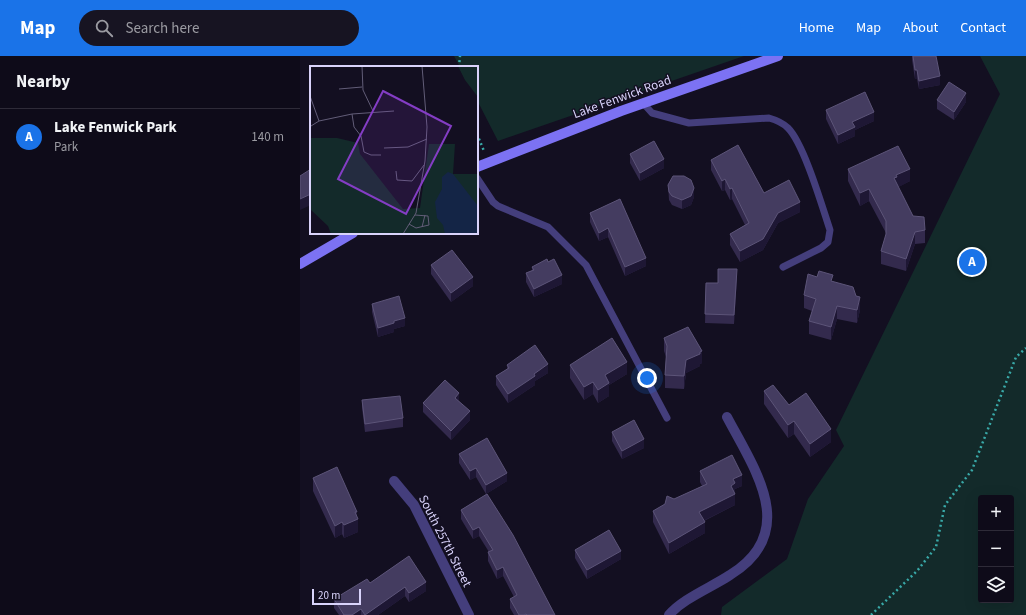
<!DOCTYPE html>
<html lang="en">
<head>
<meta charset="utf-8">
<style>
  :root { --surface:#0e0b19; --page:#171422; --text:#f1f3f6; --muted:#9b9ba2; --line:#2e2b38; --accent:#1a73e8 }
  body { margin:0; font-family:"Source Sans 3",sans-serif; background:var(--page); color:var(--text) }
  .controls { position:absolute; right:12px; bottom:12px; display:grid; overflow:hidden; border-radius:4px; box-shadow:0 4px 16px #0002 }
  .controls button { width:36px; height:36px; display:grid; place-items:center; padding:0; border:0; border-bottom:1px solid var(--line); background:var(--surface); color:var(--text); font:20px sans-serif }
  .scale { position:absolute; left:12px; bottom:10px; width:49px; box-sizing:border-box; padding-left:4px; border:2px solid #d9d3fb; border-top:0; font-size:11px; line-height:14px; white-space:nowrap; color:#d9d3fb; -webkit-text-stroke:3px #130f21; paint-order:stroke }
  .you { position:absolute; left:347px; top:322px; width:14px; height:14px; margin:-10px; border:3px solid #fff; border-radius:50%; background:#1a73e8; box-shadow:0 0 0 6px #1a73e833 }
  .badge { display:grid; place-items:center; width:26px; height:26px; border-radius:50%; background:var(--accent); color:#fff; font-size:13px; font-weight:700 }
  .pin { position:absolute; translate:-50% -50%; border:2px solid #fff; box-shadow:0 1px 4px #0006 }
  .list { margin:0; padding:0; list-style:none }
  h2 { display:flex; justify-content:space-between; align-items:center; height:52px; margin:0; padding:0 16px; font-size:17px }
  h2 small { font-size:13px; font-weight:400; color:var(--muted) }
  .list li { display:grid; grid-template-columns:26px 1fr auto; gap:12px; align-items:center; box-sizing:border-box; height:56px; padding:0 16px; border-top:1px solid var(--line) }
  .list b { display:block; font-size:15px; white-space:nowrap }
  .list p { margin:0; font-size:13px; white-space:nowrap; color:var(--muted) }
  .list em { font-size:13px; font-style:normal; color:var(--muted) }
  .icon { flex:none; width:22px; height:22px; fill:none; stroke:currentColor; stroke-width:2; stroke-linecap:round; stroke-linejoin:round }
  .map { position:relative; flex:none; width:726px; height:559px; overflow:hidden }
  header { display:flex; align-items:center; gap:24px; box-sizing:border-box; height:56px; padding:0 20px; background:var(--accent); color:#fff }
  header strong { font-size:19px }
  nav { display:flex; gap:22px; margin-inline-start:auto; font-size:14px }
  .search { width:280px; height:36px; background:var(--page); display:flex; align-items:center; gap:10px; box-sizing:border-box; padding:0 14px; border-radius:22px; color:var(--muted); font-size:15px }
  main { display:flex }
  aside { flex:1; background:var(--surface) }
  .map>svg:first-child { display:block }
  .green { fill:#132a2a; fill-rule:evenodd }
  .lines { fill:none; stroke-linecap:round; stroke-linejoin:round }
  .path { stroke:#39a9a8; stroke-width:2.5; stroke-dasharray:2 3; stroke-linecap:butt }
  .lane { stroke:#443e7c; stroke-width:7 }
  .street { stroke:#443e7c; stroke-width:10 }
  .secondary { stroke:#7c72f3; stroke-width:10 }
  .wall { fill:#332a4d }
  .shaded-wall { fill:#1e1734 }
  .building { fill:#443c60; stroke:#5c5478 }
  .labels { text-anchor:middle; dominant-baseline:central; stroke-width:3; stroke-linejoin:round; paint-order:stroke }
  .street-label { font-size:13px; fill:#d9d3fb; stroke:#130f21 }
  .inset-road { fill:none; stroke:#625d78; stroke-width:1 }
  .view { fill:#843dc5; fill-opacity:0.15; stroke:#843dc5; stroke-width:2 }
  .inset-edge { fill:none; stroke:#d9d3fb; stroke-width:2 }
</style>
</head>
<body>
<header>
<strong>Map</strong>
<div class="search"><svg class="icon" aria-label="search" viewBox="0 0 24 24"><circle cx="10" cy="10" r="6"/><path d="M15 15l6 6"/></svg>Search here</div>
<nav><a>Home</a><a>Map</a><a>About</a><a>Contact</a></nav>
</header>
<main>
<aside>
<h2>Nearby<small></small></h2>
<ul class="list">
<li><span class="badge">A</span><div><b>Lake Fenwick Park</b><p>Park</p></div><em>140 m</em></li>
</ul>
</aside>
<div class="map">
<svg width="726" height="559" viewBox="0 0 726 559">
  <rect width="100%" height="100%" fill="#130f21"/>
  <g class="green">
    <path d="M154,0H444L198,85L177,44V11H160Z"/>
    <path d="M680,0H726V559H421L422,551L487,503L508,443L544,390L536,374L700,38ZM681,442H711V544H681Z"/>
  </g>
  <g class="lines">
    <g class="path">
      <path d="M159,11L160,0"/>
      <path d="M177,78L184,95"/>
      <path d="M571,559L617,515L636,491L645,449L672,414L716,301L726,292"/>
    </g>
    <g class="lane">
      <path d="M343,47L352,57L389,67L469,62C476,64 483,67 488,72C504,88 522,150 530,174L528,186L521,192L483,211"/>
      <path d="M177,122L193,146L198,150L248,171L286,209L367,362"/>
    </g>
    <g class="street">
      <path d="M94,425L114,449L169,559"/>
      <path d="M369,559C382,543 412,531 430,519C500,476 455,414 427,361"/>
    </g>
    <g class="secondary">
      <path d="M177,111L321,55L478,0"/>
      <path d="M0,208L53,177"/>
    </g>
  </g>
  <g class="wall">
    <path d="M612,0H636L640,29L619,33L617,23H615L612,4Z"/>
    <path d="M637,44L666,46L654,64L637,53Z"/>
    <path d="M526,54L574,65L555,74V80L538,88L526,63Z"/>
    <path d="M330,98L364,112L340,125L330,107Z"/>
    <path d="M411,104L464,137L500,156L478,167L463,194L440,206L430,189V178L445,169L432,143L430,144L425,134L422,135L411,114Z"/>
    <path d="M548,113L610,125L598,131L613,160L625,174V187L615,188L606,215L581,208V195L586,179V177L569,145L560,150L548,125Z"/>
    <path d="M368,129L394,141L391,149L382,153L372,149L369,144Z"/>
    <path d="M320,143L346,210L325,220L308,181L299,185L290,166V157Z"/>
    <path d="M131,209L173,230L151,246L131,218Z"/>
    <path d="M232,211L262,228L234,241L226,226V217L232,214Z"/>
    <path d="M437,222L434,268L405,267L406,227H418Z"/>
    <path d="M533,225L560,254L557,267L537,263L531,284L509,278V265L512,255L504,252V239Z"/>
    <path d="M72,248L105,270L94,273V276L78,281L72,256Z"/>
    <path d="M364,282L402,307L400,308V310L386,317L384,333L365,332V319L366,301L364,295Z"/>
    <path d="M207,309L248,317L235,325V329L208,347L196,329V320L207,313Z"/>
    <path d="M270,309L327,318L309,329V340L298,347L293,338L284,344L270,322Z"/>
    <path d="M464,335L489,349L531,386L510,401L494,378L488,382L464,348Z"/>
    <path d="M62,344L103,362V371L65,376L62,352Z"/>
    <path d="M159,345L170,364L151,384L123,356V347Z"/>
    <path d="M312,376L344,392L322,403L312,385Z"/>
    <path d="M159,398L207,425L186,438L176,421L170,424L159,407Z"/>
    <path d="M400,415L442,430L435,433V449L404,465L405,477L369,498L353,466V455L402,430L400,426Z"/>
    <path d="M13,422L58,476L44,482L42,478L35,482L13,435Z"/>
    <path d="M187,438L255,559H214L210,552V543L214,541L203,520L197,523L188,505V496H189L179,480L173,483L161,463V454Z"/>
    <path d="M275,494L321,503L287,523L275,502Z"/>
    <path d="M109,500L126,535L109,546L105,540L78,559H39L34,552V543L70,527Z"/>
  </g>
  <g class="shaded-wall">
    <rect x="615" y="14" width="2" height="9"/>
    <path d="M640,20V29L619,33V25Z"/>
    <path d="M666,37V46L654,64V56Z"/>
    <path d="M574,56V65L555,74V80L538,88V79L552,66Z"/>
    <path d="M364,103V112L340,125V117Z"/>
    <path d="M610,113V125L597,132L594,122L596,119Z"/>
    <path d="M425,123V134L422,135V125Z"/>
    <path d="M394,132V141L391,149L382,153V144Z"/>
    <path d="M432,132V143L430,144V133Z"/>
    <path d="M569,133V145L560,150V137Z"/>
    <path d="M11,138V149L0,154V143Z"/>
    <path d="M500,146V156L478,167L463,194L440,206V195L478,157Z"/>
    <path d="M308,172V181L299,185V177Z"/>
    <path d="M615,176V188L606,215V203Z"/>
    <path d="M346,202V210L325,220V211Z"/>
    <path d="M437,213V222L434,268V259Z"/>
    <path d="M262,219V228L234,241V233Z"/>
    <path d="M173,221V230L151,246V237Z"/>
    <path d="M560,241V254L557,267V254Z"/>
    <path d="M537,250V263L531,284V271Z"/>
    <path d="M105,262V270L94,273V276L78,281V272L94,265Z"/>
    <path d="M402,295V307L400,308V310L386,317L384,333V320L386,304Z"/>
    <path d="M327,306V318L309,329V340L298,347V334L305,319Z"/>
    <path d="M248,308V317L235,325V329L208,347V338L234,318Z"/>
    <path d="M293,326V338L284,344V331Z"/>
    <path d="M159,337V346L155,342Z"/>
    <path d="M170,355V364L151,384V375Z"/>
    <path d="M494,365V378L488,382V369Z"/>
    <path d="M531,373V386L510,401V388Z"/>
    <path d="M344,383V392L322,403V395Z"/>
    <path d="M176,412V421L170,424V415Z"/>
    <path d="M207,417V425L186,438V429Z"/>
    <path d="M442,419V430L435,433V449L399,467V456L431,430L433,423Z"/>
    <path d="M55,456H57V463H58V476L44,482V469Z"/>
    <path d="M42,466V478L35,482V470Z"/>
    <path d="M405,466V477L369,498V487Z"/>
    <path d="M179,471V480L173,483V474Z"/>
    <path d="M321,495V503L287,523V514Z"/>
    <path d="M203,511V520L197,523V514Z"/>
    <path d="M126,526V535L109,546V537Z"/>
    <path d="M105,531V540L78,559H65Z"/>
    <path d="M61,553V559H52Z"/>
  </g>
  <g class="building">
    <path d="M613,0H636L640,20L619,25L617,14H615Z"/>
    <path d="M649,26L666,37L654,56L637,44Z"/>
    <path d="M565,36L574,56L552,66L555,71L538,79L526,54Z"/>
    <path d="M354,85L364,103L340,117L330,98Z"/>
    <path d="M438,89L464,137L489,124L500,146L478,157L463,183L440,195L430,178L449,167L432,132L430,133L425,123L422,125L411,104Z"/>
    <path d="M598,90L610,113L596,119L597,121L594,122L613,160L624,161L625,174L615,176L606,203L581,195L586,178V165L569,133L560,137L548,113Z"/>
    <path d="M11,113V138L0,143V120Z"/>
    <path d="M373,120H384L391,124L394,132L391,140L382,144L372,140L369,136L368,129Z"/>
    <path d="M320,143L346,202L325,211L308,172L299,177L290,157Z"/>
    <path d="M152,194L173,221L151,237L131,209Z"/>
    <path d="M247,203L248,206L254,203L262,219L234,233L226,217L234,214L232,211Z"/>
    <path d="M418,213H437L434,259L405,258L406,227H418Z"/>
    <path d="M519,215L533,219L531,225L553,231L556,240L560,241L557,254L537,250L531,271L509,265L516,243L504,239L508,218L517,221Z"/>
    <path d="M99,240L105,262L94,265V267L78,272L72,248Z"/>
    <path d="M388,271L402,295L400,296V298L386,304L384,320L365,319L367,290L364,282Z"/>
    <path d="M312,282L327,306L305,319L309,327L298,334L293,326L284,331L270,309Z"/>
    <path d="M235,289L248,308L234,318L235,320L208,338L196,320L209,312L207,309Z"/>
    <path d="M145,324L159,337L155,342L170,355L151,375L123,347Z"/>
    <path d="M473,329L489,349L506,337L531,373L510,388L494,365L488,369L464,335Z"/>
    <path d="M100,340L103,362L65,368L62,344Z"/>
    <path d="M334,364L344,383L322,395L312,376Z"/>
    <path d="M187,382L207,417L186,429L176,412L170,415L159,398Z"/>
    <path d="M432,399L442,419L433,423L435,427L431,430L435,438L399,456L405,466L369,487L353,455L365,448L367,440L374,443L407,428L400,415Z"/>
    <path d="M37,411L57,456H55L58,463L44,469L42,466L35,470L13,422Z"/>
    <path d="M187,438L213,479L255,559H227L226,558L224,559H219L210,543L217,539L203,511L197,514L188,496L193,494L179,471L173,474L161,454Z"/>
    <path d="M309,474L321,495L287,514L275,494Z"/>
    <path d="M109,500L126,526L109,537L105,531L65,559L61,553L52,559H44L34,543L67,523L70,527Z"/>
  </g>
  <g class="labels">
    <g class="street-label">
      <text transform="translate(322 41) rotate(-20)">Lake Fenwick Road</text>
      <text transform="translate(145 485) rotate(63)">South 257th Street</text>
    </g>
  </g>
  <g transform="translate(10 10)">
    <rect width="168" height="168" fill="#130f21"/>
    <path d="M148,0H168V31L155,14ZM0,72H27L48,77L50,88L93,143L110,142L119,78H145L143,108H168V168H21L18,160L0,143Z" fill="#132a2a"/>
    <path d="M138,106L143,108L168,140V168H135L133,159L127,152L125,136L132,123V111Z" fill="#142546"/>
    <path class="inset-road" d="M52,0L53,24L63,45M29,23L52,21M0,30L9,55M42,48L44,61L51,70L54,86L61,89H71M1,60L9,55L42,48L84,45M74,82L98,81L117,73M86,105L87,114L102,115L114,99M99,158L106,162L119,159L118,150L105,149M112,161L115,149M93,168L106,147L115,95L117,61L112,0"/>
    <path class="view" d="M73,25L141,60L96,148L28,113Z"/>
    <rect width="168" height="168" class="inset-edge"/>
  </g>
</svg>
<div class="controls">
<button>+</button>
<button>−</button>
<button><svg class="icon" aria-label="layers" viewBox="0 0 24 24"><path d="M12 4l9 5-9 5-9-5zM3 14l9 5 9-5"/></svg></button>
</div>
<div class="scale">20 m</div>
<div class="you"></div>
<div class="pin badge" style="left:672px;top:206px">A</div>
</div>
</main>
</body>
</html>
